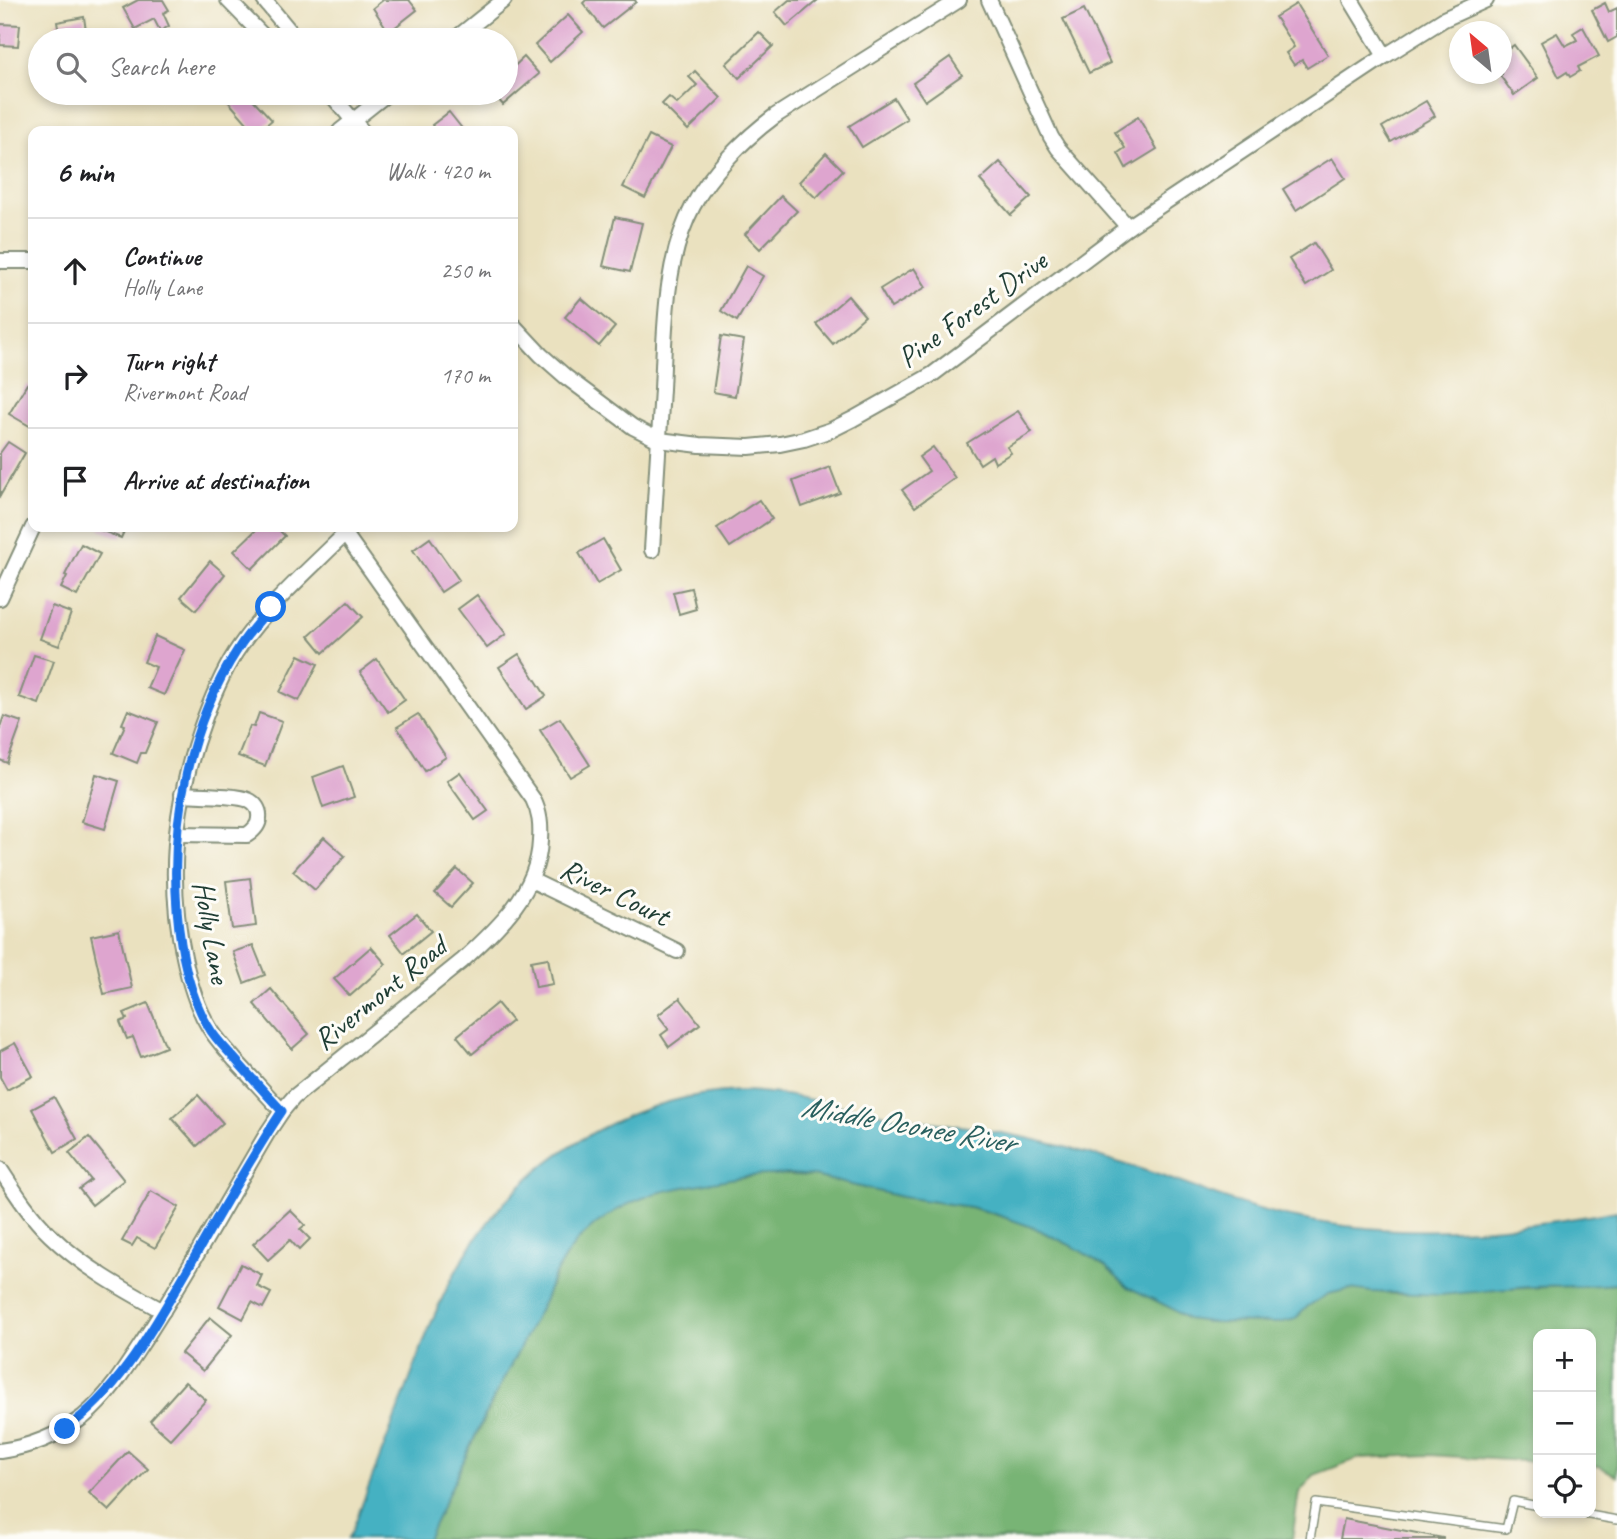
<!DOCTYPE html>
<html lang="en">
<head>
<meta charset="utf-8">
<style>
  :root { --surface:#fff; --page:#f6f6f6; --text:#202124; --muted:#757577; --line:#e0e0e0 }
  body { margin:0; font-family:Caveat,sans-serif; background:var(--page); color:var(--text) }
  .controls { position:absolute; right:21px; bottom:21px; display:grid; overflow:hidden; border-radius:14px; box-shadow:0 4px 10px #0003 }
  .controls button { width:63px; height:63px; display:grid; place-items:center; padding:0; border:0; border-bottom:2px solid var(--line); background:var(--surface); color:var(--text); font:35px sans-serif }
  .compass { position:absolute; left:1449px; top:21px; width:63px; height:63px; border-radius:50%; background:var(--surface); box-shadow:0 4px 10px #0003; rotate:331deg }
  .stop { position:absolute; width:21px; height:21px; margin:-16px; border:5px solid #1a73e8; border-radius:50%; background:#fff }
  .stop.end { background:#1a73e8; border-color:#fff; box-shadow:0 2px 7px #0008 }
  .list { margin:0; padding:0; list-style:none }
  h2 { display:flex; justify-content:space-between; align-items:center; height:91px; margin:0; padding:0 28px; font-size:30px }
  h2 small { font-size:23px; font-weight:400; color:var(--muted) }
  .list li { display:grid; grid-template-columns:46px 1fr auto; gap:21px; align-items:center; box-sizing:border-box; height:105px; padding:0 28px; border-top:2px solid var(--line) }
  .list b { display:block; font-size:26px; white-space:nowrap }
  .list p { margin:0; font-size:23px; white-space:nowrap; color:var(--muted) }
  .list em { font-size:23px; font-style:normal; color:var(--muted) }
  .icon { flex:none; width:38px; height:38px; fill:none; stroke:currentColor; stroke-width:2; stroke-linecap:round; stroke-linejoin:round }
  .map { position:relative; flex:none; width:1617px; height:1539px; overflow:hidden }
  .search { position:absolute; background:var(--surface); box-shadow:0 4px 10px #0003; left:28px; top:28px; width:490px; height:77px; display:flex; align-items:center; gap:18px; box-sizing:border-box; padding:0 24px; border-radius:38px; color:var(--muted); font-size:26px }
  .panel { position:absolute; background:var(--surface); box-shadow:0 4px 10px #0003; left:28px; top:126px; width:490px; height:406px; border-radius:14px }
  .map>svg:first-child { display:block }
  .forest { fill:#78b474; stroke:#4c7854; stroke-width:2 }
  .water { fill:#44b1c2; stroke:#32777b; stroke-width:2 }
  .building { fill:#dea5cf }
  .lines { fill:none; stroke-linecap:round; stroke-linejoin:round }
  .lane-casing { stroke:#848f7a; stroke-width:10 }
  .street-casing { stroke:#848f7a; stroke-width:18 }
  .lane { stroke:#fff; stroke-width:7 }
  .street { stroke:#fff; stroke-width:14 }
  .route { stroke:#1a73e8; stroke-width:9 }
  .labels { text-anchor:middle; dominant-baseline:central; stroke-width:6; stroke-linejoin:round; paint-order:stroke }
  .street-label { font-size:30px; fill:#1f3d34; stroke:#fdfcf7 }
  .water-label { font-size:32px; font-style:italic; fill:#2a605f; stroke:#fdfcf7 }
</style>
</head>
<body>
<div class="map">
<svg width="1617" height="1539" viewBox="0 0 1617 1539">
  <rect width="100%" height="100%" fill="#fdfcf7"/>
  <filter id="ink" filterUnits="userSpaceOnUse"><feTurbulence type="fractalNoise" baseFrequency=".0143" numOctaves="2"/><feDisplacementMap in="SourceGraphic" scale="14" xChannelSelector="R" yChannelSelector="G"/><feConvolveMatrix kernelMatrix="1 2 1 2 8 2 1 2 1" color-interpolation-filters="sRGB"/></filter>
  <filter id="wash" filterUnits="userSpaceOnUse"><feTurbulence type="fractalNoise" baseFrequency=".00686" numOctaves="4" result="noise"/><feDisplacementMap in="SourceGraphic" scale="28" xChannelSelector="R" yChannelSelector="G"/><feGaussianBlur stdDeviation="1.57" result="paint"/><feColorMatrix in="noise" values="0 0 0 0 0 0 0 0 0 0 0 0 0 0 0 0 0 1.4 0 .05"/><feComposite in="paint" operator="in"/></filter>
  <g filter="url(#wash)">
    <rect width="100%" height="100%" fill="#eae1bf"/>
    <path class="forest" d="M768,1174L814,1176L902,1197L970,1207L1014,1220L1035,1228L1076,1248L1106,1267L1126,1286L1171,1308L1187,1319L1210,1322L1278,1323L1295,1319L1308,1306L1328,1294L1350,1289L1395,1294L1617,1284V1476L1599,1466H1591V1334H1538V1462L1430,1455L1359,1458L1314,1475L1299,1492L1292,1539H427C460,1468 493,1398 529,1329C534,1320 539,1310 544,1301C551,1286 555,1271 565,1258C577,1239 595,1223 615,1211C657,1186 720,1179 768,1174Z"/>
    <path class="water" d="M740,1091C793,1092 844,1108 896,1117C927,1122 959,1125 991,1131C1036,1139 1080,1150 1124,1164C1183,1181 1240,1208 1301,1219C1402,1239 1516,1230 1617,1211V1284L1583,1286L1529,1287L1440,1295L1372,1292L1350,1289L1328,1294L1308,1306L1295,1319L1278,1323L1210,1322L1187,1319L1171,1308L1126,1286L1106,1267L1076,1248L1035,1228L992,1213L970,1207L902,1197L814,1176L791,1174L746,1176L679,1188L656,1193L635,1201L615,1211L596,1224L579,1239L565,1257L553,1277L545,1299L485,1415L427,1539H347L352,1531C370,1483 388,1435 407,1387C418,1359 427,1330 440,1303C473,1229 526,1167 598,1130C643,1106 689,1093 740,1091Z"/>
    <g id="blocks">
      <g class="building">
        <path d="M138,0H163L169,10L163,13L169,26L160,31L154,19L135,29L123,8Z"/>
        <path d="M383,0H409L417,10L389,32L373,8Z"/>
        <path d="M586,0H635L636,2L603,28L583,3Z"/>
        <path d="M789,0H818L787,26L775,12Z"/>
        <path d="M1605,3L1609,12L1617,8V37L1608,42L1592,10Z"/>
        <path d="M1296,4L1328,55L1307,68L1302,60L1294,65L1286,53L1294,47L1275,17Z"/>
        <path d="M1084,9L1110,63L1089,73L1063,19Z"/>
        <path d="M568,15L583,32L550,62L535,45Z"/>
        <path d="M84,17L87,38L60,40L57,22Z"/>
        <path d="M0,24L20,25L18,46L0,45Z"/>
        <path d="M1583,27L1599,56L1578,67L1580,71L1570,77L1567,72L1559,77L1541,42L1557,33L1565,46L1577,40L1573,33Z"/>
        <path d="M759,32L773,46L739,78L726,64Z"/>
        <path d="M1514,45L1538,78L1514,95L1499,74H1502V54Z"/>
        <path d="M524,57L539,74L503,105L493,93H506V74Z"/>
        <path d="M950,57L962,75L925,101L913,83Z"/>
        <path d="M695,71L721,98L688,130L662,104L669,97L677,104L697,85L689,77Z"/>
        <path d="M235,93H247L272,120L259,131H254L227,100Z"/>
        <path d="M894,98L907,119L862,147L849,126Z"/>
        <path d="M1426,101L1435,116L1391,142L1382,127Z"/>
        <path d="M449,112L464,131H429L434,128L432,125Z"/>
        <path d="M1138,117L1157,149L1126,168L1118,153L1125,148L1115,132Z"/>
        <path d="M649,136L671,147L645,198L623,187Z"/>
        <path d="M826,153L843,170L816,198L799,182Z"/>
        <path d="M1332,158L1345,178L1296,210L1283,189Z"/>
        <path d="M1000,162L1031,197L1011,215L980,180Z"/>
        <path d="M781,196L797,211L760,249L745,234Z"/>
        <path d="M615,217L642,223L630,272L603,266Z"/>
        <path d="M1314,243L1331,270L1306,286L1289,259Z"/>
        <path d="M746,266L763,276L737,321L721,311Z"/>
        <path d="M914,268L926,287L891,308L880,289Z"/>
        <path d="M848,296L865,316L833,344L816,324Z"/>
        <path d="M581,298L615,327L599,346L565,317Z"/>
        <path d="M721,336L744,340L735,396L713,392Z"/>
        <path d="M27,384L33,388V428L9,414Z"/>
        <path d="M1018,411L1032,432L1007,447L1011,453L995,463L992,456L980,464L967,443Z"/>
        <path d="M8,442L25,453L0,496V453Z"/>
        <path d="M933,447L955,478L915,507L902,490L929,471L919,457Z"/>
        <path d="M830,467L840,493L802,507L793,481Z"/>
        <path d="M759,500L772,519L730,547L717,528Z"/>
        <path d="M102,527H126L121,538L100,530Z"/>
        <path d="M259,527H276L285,536L252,569L234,551Z"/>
        <path d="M430,538L459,580L441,592L413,550Z"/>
        <path d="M603,539L621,570L597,584L579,553Z"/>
        <path d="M81,544L100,554L77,596L61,588L67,576L65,575Z"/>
        <path d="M210,561L225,574L196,610L181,597Z"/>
        <path d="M691,588L696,609L679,614L673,592Z"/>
        <path d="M477,595L506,634L487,648L458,609Z"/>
        <path d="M348,601L363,617L323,653L309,636Z"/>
        <path d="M52,606L71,613L59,646L40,639Z"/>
        <path d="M155,636L185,650L164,695L147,688L156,667L144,662Z"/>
        <path d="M519,654L546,696L526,709L499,667Z"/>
        <path d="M34,655L54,661L39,704L19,697Z"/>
        <path d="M299,655L318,664L299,701L280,692Z"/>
        <path d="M377,659L405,700L388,712L360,672Z"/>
        <path d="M128,710L158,722L145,753H141L137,763L113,753L125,725L122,724Z"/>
        <path d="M259,713L282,721L265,766L238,756L250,726L254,727Z"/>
        <path d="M418,714L446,757L425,771L397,727Z"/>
        <path d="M4,716L22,722L7,763L0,760V727Z"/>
        <path d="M560,718L590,765L570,777L540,730Z"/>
        <path d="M343,766L354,797L323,808L313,777Z"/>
        <path d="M460,772L488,811L475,820L447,781Z"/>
        <path d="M96,774L119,781L105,829L82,822Z"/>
        <path d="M324,837L345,856L315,890L293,871Z"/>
        <path d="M457,869L473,883L451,907L435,893Z"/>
        <path d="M250,878L256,926L232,929L226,881Z"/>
        <path d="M417,914L431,931L404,953L390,935Z"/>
        <path d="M119,930L132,988L104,994L91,936Z"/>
        <path d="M253,945L265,975L244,983L233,952Z"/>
        <path d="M371,947L386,964L350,996L334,979Z"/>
        <path d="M548,958L553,984L536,987L531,961Z"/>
        <path d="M271,989L309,1034L292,1049L254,1004Z"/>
        <path d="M680,998L700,1024L669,1047L661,1035L669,1029L658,1015Z"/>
        <path d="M148,1003L166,1047L141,1057L133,1037L127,1039L120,1022L127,1019L124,1013Z"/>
        <path d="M497,1003L512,1021L472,1054L457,1036Z"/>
        <path d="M15,1043L33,1076L7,1090L0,1077V1051Z"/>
        <path d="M198,1095L223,1123L197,1146L172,1118Z"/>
        <path d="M54,1097L77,1139L55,1152L32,1109Z"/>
        <path d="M89,1137L124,1180L92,1205L79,1189L91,1180L69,1153Z"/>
        <path d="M151,1191L179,1207L155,1248L137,1238L132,1246L122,1241Z"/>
        <path d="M290,1210L305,1225L300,1229L310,1239L299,1250L290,1240L268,1260L253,1244Z"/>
        <path d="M241,1264L262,1275L257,1286L271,1293L263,1308L252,1302L243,1319L219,1306Z"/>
        <path d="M210,1317L232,1335L203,1371L181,1353Z"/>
        <path d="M185,1382L206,1400L170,1439L150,1421Z"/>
        <path d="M128,1451L148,1469L109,1511L89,1493Z"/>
        <path d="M1344,1519L1443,1538V1539H1340Z"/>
      </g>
    </g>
  </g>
  <g filter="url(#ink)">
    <use href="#blocks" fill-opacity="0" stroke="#848f7a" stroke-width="2"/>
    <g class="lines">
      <defs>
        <g id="lane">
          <path d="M1578,1513L1617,1520"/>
          <path d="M1310,1539L1316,1503L1506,1529L1513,1501L1538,1506"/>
        </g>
        <g id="street">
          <path d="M228,0L267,40"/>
          <path d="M264,0L297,40"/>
          <path d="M989,0L1051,137L1058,148L1128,227"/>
          <path d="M454,40L504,0"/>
          <path d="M1385,56L1444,19L1486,0"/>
          <path d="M330,93L362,131"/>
          <path d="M340,131L388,93"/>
          <path d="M0,261H33"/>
          <path d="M513,325L541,355L566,377L633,427L659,440L700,445L749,447L780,444L804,439L831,430L853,419L933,374L1128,227L1385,56L1351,0"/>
          <path d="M652,550C655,496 659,443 662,389C665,330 664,260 693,206C711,172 744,139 775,116L959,0"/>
          <path d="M0,598L33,527"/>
          <path d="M177,834L247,835C253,831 259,826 259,818C260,810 255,803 248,800C239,795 195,795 182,794"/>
          <path d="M531,880L677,951"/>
          <path d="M282,1111C266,1094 251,1077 235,1060C226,1049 216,1039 209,1027C196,1006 189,981 184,957C166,876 176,794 205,717C214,693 225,667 240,646C269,604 309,570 345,534"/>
          <path d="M0,1169C15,1192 30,1216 50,1235C83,1267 123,1289 163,1311"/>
          <path d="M0,1451C29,1447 59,1435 83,1417C110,1395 129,1363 148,1334C191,1268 228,1199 268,1132L282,1111L294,1097L462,961C497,929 538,892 540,841C541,825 540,813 533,799L340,527"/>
        </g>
      </defs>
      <use href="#lane" class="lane-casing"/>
      <use href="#street" class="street-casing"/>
      <use href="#lane" class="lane"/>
      <use href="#street" class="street"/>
    </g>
  </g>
  <g class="lines" filter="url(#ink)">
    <path class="route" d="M65,1429C118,1392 151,1332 183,1277C215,1222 246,1165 282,1111C266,1094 251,1077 235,1059C226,1049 215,1039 208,1026C188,992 180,948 177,909C170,820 189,724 238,649C247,634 260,620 271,607"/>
  </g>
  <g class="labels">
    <g class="street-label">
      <text transform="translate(972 309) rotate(-36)">Pine Forest Drive</text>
      <text transform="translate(615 892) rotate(26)">River Court</text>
      <text transform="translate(212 932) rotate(80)">Holly Lane</text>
      <text transform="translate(380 993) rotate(-39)">Rivermont Road</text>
    </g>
    <g class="water-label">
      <text transform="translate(908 1124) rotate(10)">Middle Oconee River</text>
    </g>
  </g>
</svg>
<div class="controls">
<button>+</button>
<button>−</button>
<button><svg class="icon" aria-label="locate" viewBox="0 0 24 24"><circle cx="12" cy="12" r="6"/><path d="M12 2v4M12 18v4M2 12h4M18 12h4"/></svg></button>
</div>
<svg class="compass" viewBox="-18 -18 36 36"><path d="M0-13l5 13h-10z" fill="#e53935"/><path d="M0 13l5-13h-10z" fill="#757577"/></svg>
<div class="stop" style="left:271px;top:607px"></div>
<div class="stop end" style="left:65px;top:1429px"></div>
<div class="search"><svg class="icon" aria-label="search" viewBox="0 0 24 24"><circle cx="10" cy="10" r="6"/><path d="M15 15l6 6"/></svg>Search here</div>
<section class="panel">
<h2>6 min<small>Walk · 420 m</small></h2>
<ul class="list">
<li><svg class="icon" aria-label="ahead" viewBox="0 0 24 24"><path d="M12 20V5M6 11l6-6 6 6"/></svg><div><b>Continue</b><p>Holly Lane</p></div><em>250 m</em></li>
<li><svg class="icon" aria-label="right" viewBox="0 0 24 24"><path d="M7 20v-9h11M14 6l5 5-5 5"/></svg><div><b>Turn right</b><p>Rivermont Road</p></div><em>170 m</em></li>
<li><svg class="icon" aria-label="arrive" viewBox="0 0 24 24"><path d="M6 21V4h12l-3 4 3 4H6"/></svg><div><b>Arrive at destination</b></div></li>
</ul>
</section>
</div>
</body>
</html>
